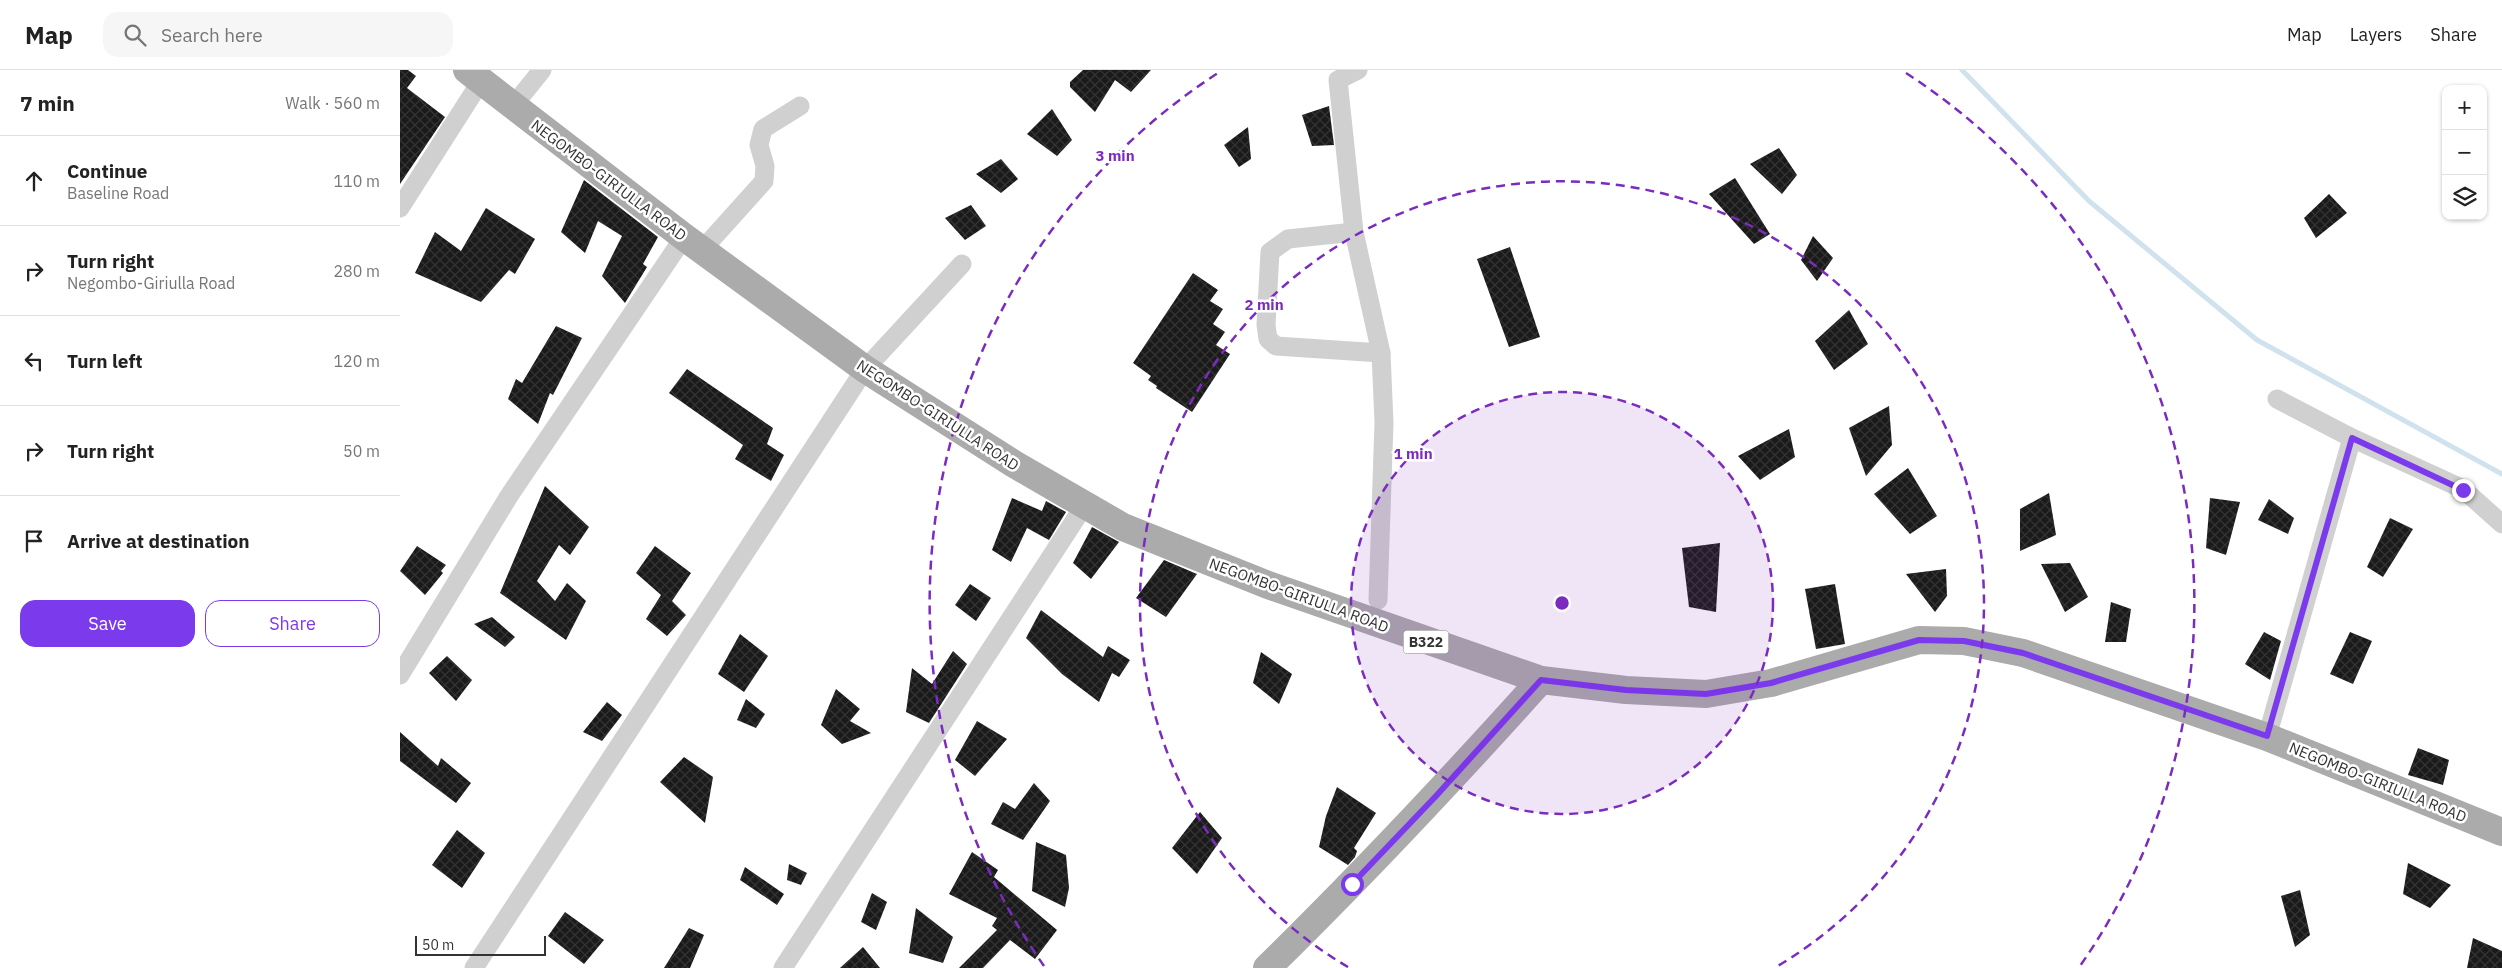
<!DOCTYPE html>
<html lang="en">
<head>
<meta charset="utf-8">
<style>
  :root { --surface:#fff; --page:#f6f6f6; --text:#222; --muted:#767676; --line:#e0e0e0; --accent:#7c3aed }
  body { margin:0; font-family:"IBM Plex Sans",sans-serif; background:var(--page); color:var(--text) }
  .controls { position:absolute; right:15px; top:15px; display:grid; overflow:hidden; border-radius:10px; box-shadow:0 1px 4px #0004 }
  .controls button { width:45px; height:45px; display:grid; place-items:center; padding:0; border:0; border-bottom:1px solid var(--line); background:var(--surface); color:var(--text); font:25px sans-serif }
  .scale { position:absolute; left:15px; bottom:12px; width:131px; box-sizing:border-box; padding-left:5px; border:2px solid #333; border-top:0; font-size:14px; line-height:18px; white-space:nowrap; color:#333; -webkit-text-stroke:4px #fff; paint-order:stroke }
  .stop { position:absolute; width:15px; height:15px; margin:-11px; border:4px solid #7c3aed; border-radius:50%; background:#fff }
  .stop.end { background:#7c3aed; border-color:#fff; box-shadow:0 1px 5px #0008 }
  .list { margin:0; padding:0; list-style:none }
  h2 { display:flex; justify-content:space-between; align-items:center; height:65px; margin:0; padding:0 20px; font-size:21px }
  h2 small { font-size:16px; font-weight:400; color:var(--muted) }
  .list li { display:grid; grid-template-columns:32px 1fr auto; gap:15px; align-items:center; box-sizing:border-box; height:90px; padding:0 20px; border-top:1px solid var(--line) }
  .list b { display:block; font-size:19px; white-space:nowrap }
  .list p { margin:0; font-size:16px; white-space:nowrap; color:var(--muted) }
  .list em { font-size:16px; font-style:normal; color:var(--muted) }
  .actions { display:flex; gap:10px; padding:15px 20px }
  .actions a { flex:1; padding:11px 0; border:1px solid var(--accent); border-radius:15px; text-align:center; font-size:18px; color:var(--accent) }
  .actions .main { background:var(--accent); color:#fff }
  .icon { flex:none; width:28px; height:28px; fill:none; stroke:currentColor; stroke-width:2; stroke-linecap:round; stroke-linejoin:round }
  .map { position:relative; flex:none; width:2102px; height:898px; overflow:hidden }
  header { display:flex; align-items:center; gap:30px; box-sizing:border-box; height:70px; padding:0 25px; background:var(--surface); border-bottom:1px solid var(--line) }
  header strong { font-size:24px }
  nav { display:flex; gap:28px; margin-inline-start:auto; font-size:18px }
  .search { width:350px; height:45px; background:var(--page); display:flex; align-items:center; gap:12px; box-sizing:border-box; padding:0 18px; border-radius:15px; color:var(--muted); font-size:19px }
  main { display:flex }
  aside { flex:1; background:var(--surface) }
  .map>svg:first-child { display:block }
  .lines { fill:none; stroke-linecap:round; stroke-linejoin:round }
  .stream { stroke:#cfe2ee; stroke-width:5 }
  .building { fill:url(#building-cross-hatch) }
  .street { stroke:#d0d0d0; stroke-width:19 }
  .primary { stroke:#ababab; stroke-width:28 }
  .route { stroke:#7c3aed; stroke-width:6 }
  .ring { fill:none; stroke:#7b2cbf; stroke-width:2.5; stroke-dasharray:9 6 }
  .labels { text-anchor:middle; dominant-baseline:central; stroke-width:5; stroke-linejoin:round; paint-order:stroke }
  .shield { fill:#fff; stroke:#707070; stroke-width:1 }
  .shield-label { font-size:14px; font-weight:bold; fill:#333 }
  .street-label { font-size:15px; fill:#333; stroke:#fff }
  .centre { fill:#7b2cbf; stroke:#fff; stroke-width:2.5 }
  .ring-label { font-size:15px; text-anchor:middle; font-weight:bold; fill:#7b2cbf; stroke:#fff; stroke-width:5; stroke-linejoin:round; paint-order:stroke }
</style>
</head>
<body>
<header>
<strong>Map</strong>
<div class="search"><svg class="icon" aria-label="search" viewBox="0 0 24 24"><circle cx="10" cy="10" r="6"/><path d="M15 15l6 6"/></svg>Search here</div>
<nav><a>Map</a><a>Layers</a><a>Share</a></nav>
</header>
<main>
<aside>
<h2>7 min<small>Walk · 560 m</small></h2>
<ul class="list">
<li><svg class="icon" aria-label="ahead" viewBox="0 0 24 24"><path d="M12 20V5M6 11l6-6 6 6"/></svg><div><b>Continue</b><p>Baseline Road</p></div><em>110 m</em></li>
<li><svg class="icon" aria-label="right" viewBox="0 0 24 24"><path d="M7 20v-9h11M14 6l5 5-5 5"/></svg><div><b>Turn right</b><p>Negombo-Giriulla Road</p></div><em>280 m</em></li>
<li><svg class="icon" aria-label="left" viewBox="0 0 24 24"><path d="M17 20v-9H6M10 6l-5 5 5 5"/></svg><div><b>Turn left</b></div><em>120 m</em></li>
<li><svg class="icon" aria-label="right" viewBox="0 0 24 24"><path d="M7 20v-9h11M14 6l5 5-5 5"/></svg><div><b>Turn right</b></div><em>50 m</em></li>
<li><svg class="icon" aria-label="arrive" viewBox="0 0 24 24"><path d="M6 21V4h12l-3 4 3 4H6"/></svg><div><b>Arrive at destination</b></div></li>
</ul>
<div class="actions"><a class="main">Save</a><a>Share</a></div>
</aside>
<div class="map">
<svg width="2102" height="898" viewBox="0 0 2102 898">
  <defs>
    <pattern id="building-cross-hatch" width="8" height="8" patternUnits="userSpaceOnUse" patternTransform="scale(1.25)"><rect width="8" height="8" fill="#1a1a1a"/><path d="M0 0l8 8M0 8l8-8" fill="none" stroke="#333"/></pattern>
  </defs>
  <rect width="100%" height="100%" fill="#fff"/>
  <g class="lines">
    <path class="stream" d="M1562,0L1689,131L1857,270L2102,404"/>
  </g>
  <g class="building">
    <path d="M0,0H8L16,6L7,18L45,47L0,114Z"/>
    <path d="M683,0H751L731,22L715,10L695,42L670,17V12Z"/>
    <path d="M929,36L934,75L912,76L902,45Z"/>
    <path d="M652,39L672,70L657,86L627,64Z"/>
    <path d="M848,57L851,89L839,97L824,75Z"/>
    <path d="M1379,78L1397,105L1382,124L1350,94Z"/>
    <path d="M601,89L618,109L601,123L576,104Z"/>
    <path d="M1335,108L1370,164L1354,174L1309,124Z"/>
    <path d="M184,110L258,167L243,194L247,197L225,233L202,206L222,166L198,151L185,183L161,162Z"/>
    <path d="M1929,124L1947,143L1916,168L1904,148Z"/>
    <path d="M571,135L586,156L565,170L545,148Z"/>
    <path d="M86,138L135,169L115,204L109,200L81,232L15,203L35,162L61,181Z"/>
    <path d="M1413,166L1433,188L1417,211L1401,190Z"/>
    <path d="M1110,177L1140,267L1109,277L1077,189Z"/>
    <path d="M793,203L818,220L810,231L823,239L813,254L825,262L816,275L830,284L792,342L756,318L757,316L748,310L751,306L733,293Z"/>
    <path d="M1449,240L1468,274L1434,300L1415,271Z"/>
    <path d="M156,256L182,268L153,325L150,323L138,354L108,329L116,309L122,313Z"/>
    <path d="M287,299L373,358L367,374L384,385L371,411L335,389L343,375L269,323Z"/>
    <path d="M1489,336L1492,375L1466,406L1449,358Z"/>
    <path d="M1389,359L1395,387L1360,410L1338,386Z"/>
    <path d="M1508,398L1537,446L1510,464L1474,424Z"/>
    <path d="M145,416L189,457L170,485L159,475L137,511L155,531L167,513L186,531L166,570L100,523Z"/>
    <path d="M1649,423L1656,465L1620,481V439Z"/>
    <path d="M612,428L642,441L646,431L666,442L649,470L627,458L611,492L592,480Z"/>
    <path d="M1810,428L1840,432L1826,485L1806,478Z"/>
    <path d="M1869,429L1894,448L1888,464L1858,450Z"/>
    <path d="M1990,448L2013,459L1983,507L1967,497Z"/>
    <path d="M692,457L719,472L691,509L673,493Z"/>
    <path d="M1320,473L1316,542L1289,537L1282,478Z"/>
    <path d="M17,476L46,495L41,501L43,503L25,525L0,501Z"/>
    <path d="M255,476L291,503L272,531L286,545L267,566L246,549L261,525L236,503Z"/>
    <path d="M764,490L797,504L766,547L736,528Z"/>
    <path d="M1670,493L1688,527L1665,542L1641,494Z"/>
    <path d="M1546,499L1547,526L1535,542L1506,504Z"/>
    <path d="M570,514L591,528L576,551L555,535Z"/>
    <path d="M1435,514L1445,574L1416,579L1405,519Z"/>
    <path d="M1711,532L1731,539L1726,572H1705Z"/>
    <path d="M641,540L703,587L708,576L730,590L719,607L712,603L699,632L662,604L626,568Z"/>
    <path d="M92,547L115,567L105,577L74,554Z"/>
    <path d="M1864,562L1881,571L1870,610L1845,594Z"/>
    <path d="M1950,562L1972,571L1953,614L1930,604Z"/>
    <path d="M340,564L368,586L344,622L318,604Z"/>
    <path d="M553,581L567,594L529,653L506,642L512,598L532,614Z"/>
    <path d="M861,582L892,604L879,634L853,613Z"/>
    <path d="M47,586L72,610L56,631L29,603Z"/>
    <path d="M436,619L460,639L450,651L471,663L442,674L421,655Z"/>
    <path d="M346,629L365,644L356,658L337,650Z"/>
    <path d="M207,632L222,645L202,671L183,662Z"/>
    <path d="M577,651L607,669L575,706L555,690Z"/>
    <path d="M0,662L38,696L41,688L71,713L56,733L0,691Z"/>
    <path d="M2018,678L2049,690L2043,715L2008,705Z"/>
    <path d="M284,687L313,707L305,753L260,712Z"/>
    <path d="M634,713L650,731L623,770L591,754L603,732L615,739Z"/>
    <path d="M937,717L976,743L954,778L957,781L955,787L948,795L919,777L926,746Z"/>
    <path d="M800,742L822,768L797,804L772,778Z"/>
    <path d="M57,760L85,783L62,818L32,795Z"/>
    <path d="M636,772L666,785L669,818L665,837L632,821Z"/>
    <path d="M572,782L598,800L594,807L657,860L635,889L610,870L583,898H559L597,860L592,856L597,848L549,824Z"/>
    <path d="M2008,793L2051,815L2030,838L2003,824Z"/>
    <path d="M389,794L407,803L401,815L387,810Z"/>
    <path d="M345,797L384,824L377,835L340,810Z"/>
    <path d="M1900,820L1910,865L1895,877L1881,826Z"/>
    <path d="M472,823L487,832L476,860L461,852Z"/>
    <path d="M516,838L553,867L543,893L509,883Z"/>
    <path d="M165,842L204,870L184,894L148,866Z"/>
    <path d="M289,858L304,865L290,898H264Z"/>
    <path d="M2073,868L2102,881V898H2067Z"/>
    <path d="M463,877L480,898H440Z"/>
  </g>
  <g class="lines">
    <g class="street">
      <path d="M958,0L938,10L954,162L981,283L984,353L978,530"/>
      <path d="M113,36L142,0"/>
      <path d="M0,138L81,11"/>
      <path d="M954,162L888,169L870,182L866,255L868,269L876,276L981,283"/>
      <path d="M302,180L364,111L365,96L359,75L363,59L400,36"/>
      <path d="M1877,329L1952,368L2063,419L2102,454"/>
      <path d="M0,605L109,426L284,167"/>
      <path d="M1867,667L1952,368"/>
      <path d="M74,898L465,299L562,194"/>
      <path d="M383,898L684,436"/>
    </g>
    <g class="primary">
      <path d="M67,0L284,167L465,299L614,394L723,457L868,515L1141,610L1226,620L1306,624L1371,613L1519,570L1564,571L1623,583L1867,667L2102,762"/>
      <path d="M867,898C962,805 1052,709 1141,610"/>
    </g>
  </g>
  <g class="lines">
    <path class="route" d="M952,814L1036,726L1141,610L1226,620L1306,624L1371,613L1519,570L1564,571L1623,583L1867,666L1952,368L2063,420"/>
  </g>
  <circle cx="1162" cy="533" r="211" fill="#7b2cbf" fill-opacity=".12"/>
  <g class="ring">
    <circle cx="1162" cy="533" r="211"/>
    <path d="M948 897A422 422 0 1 1 1376 897"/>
    <path d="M644 896A632 632 0 0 1 818 3M1506 3A632 632 0 0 1 1680 896"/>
  </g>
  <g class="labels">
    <rect class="shield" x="1003.5" y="560.5" width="45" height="23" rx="4"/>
    <g class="shield-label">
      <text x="1026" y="572">B322</text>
    </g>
    <g class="street-label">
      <text transform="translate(209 110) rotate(37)">NEGOMBO-GIRIULLA ROAD</text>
      <text transform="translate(538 345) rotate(33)">NEGOMBO-GIRIULLA ROAD</text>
      <text transform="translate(899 525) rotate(20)">NEGOMBO-GIRIULLA ROAD</text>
      <text transform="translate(1978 712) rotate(22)">NEGOMBO-GIRIULLA ROAD</text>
    </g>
  </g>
  <circle cx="1162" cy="533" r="8" class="centre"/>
  <g class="ring-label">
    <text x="715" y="91">3 min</text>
    <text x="864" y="240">2 min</text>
    <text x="1013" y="389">1 min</text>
  </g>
</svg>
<div class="controls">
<button>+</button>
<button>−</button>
<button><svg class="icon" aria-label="layers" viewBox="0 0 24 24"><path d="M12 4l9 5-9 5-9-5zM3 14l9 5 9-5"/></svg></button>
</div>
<div class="scale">50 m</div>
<div class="stop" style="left:952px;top:814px"></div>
<div class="stop end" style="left:2063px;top:420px"></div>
</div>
</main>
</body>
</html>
